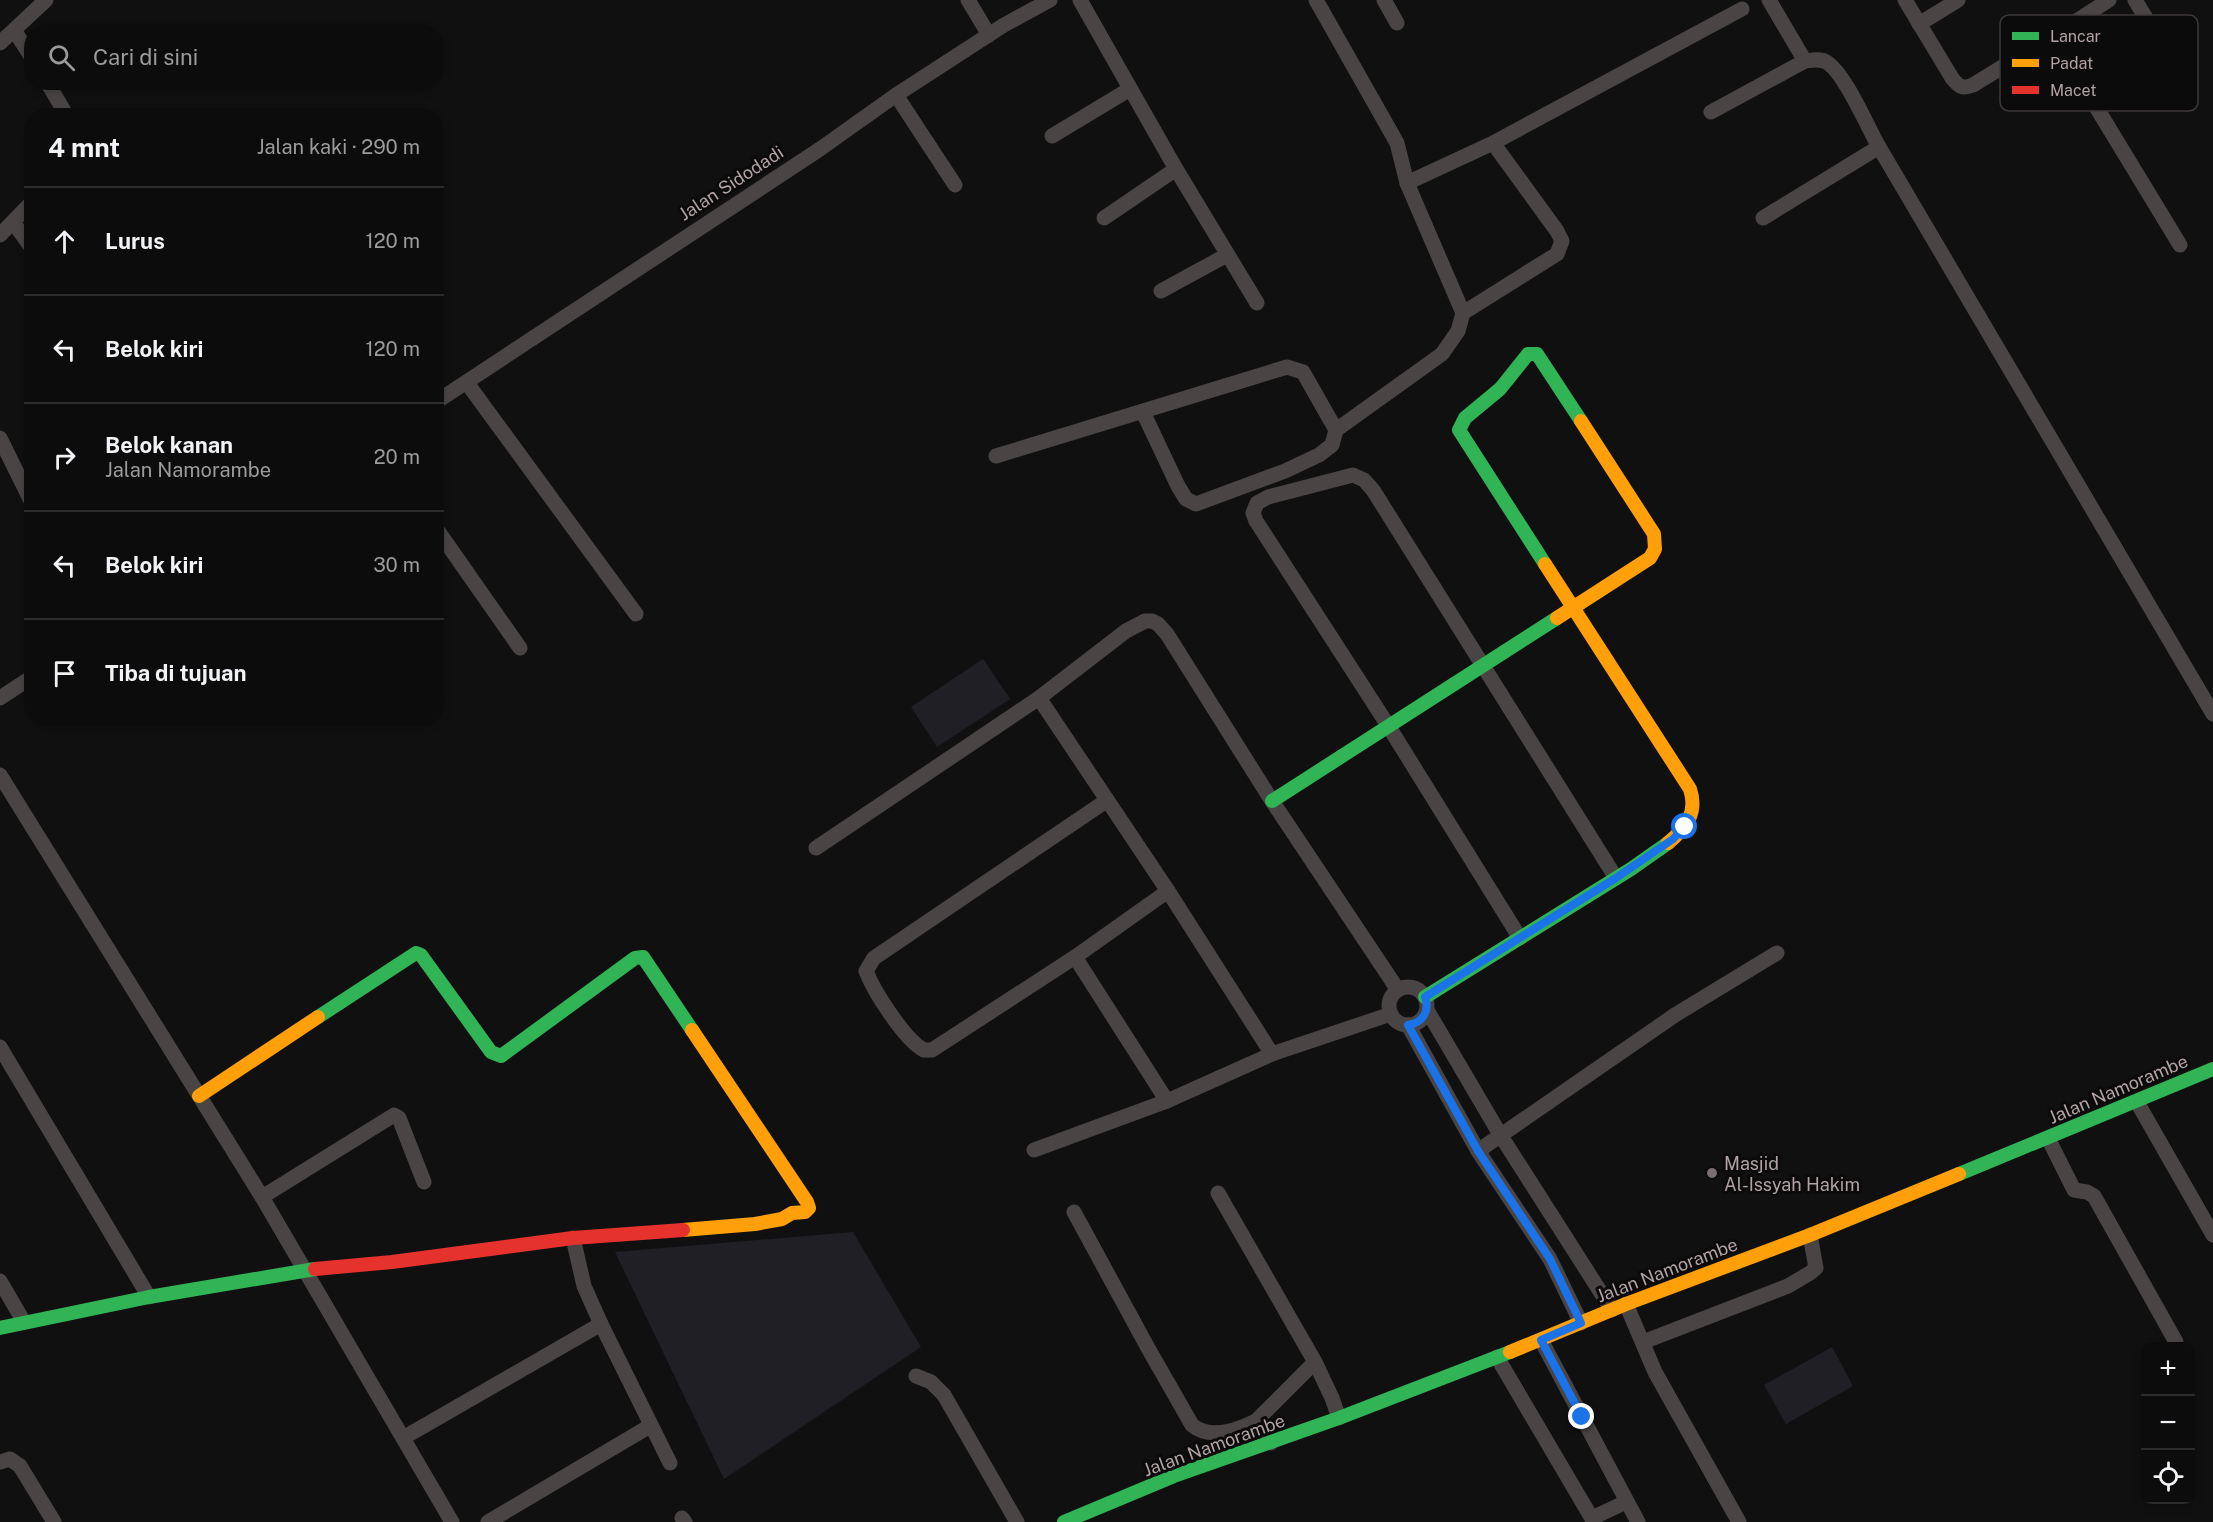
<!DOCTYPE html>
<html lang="id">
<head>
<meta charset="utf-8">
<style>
  :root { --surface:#0d0c0c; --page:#161515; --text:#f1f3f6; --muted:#9a9b9d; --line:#2d2c2d }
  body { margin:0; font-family:"Public Sans",sans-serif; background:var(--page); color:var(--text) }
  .controls { position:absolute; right:18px; bottom:18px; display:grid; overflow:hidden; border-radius:12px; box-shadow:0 3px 9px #0003 }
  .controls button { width:54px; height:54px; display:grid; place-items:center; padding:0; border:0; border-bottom:2px solid var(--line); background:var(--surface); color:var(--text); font:30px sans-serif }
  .stop { position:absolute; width:18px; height:18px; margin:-14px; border:4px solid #1a73e8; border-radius:50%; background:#fff }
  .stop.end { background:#1a73e8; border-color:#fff; box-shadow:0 2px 6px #0008 }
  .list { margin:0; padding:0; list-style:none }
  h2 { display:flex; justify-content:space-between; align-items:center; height:78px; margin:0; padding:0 24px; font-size:26px }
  h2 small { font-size:20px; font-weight:400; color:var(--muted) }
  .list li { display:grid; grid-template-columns:39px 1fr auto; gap:18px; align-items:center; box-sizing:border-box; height:108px; padding:0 24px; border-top:2px solid var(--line) }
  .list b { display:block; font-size:22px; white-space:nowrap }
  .list p { margin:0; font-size:20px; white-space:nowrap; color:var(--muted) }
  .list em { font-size:20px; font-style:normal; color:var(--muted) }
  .icon { flex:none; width:33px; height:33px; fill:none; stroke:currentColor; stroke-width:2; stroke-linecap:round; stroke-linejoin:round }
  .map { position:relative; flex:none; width:2213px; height:1522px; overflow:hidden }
  .search { position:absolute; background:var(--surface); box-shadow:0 3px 9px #0003; left:24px; top:24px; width:420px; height:66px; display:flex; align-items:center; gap:15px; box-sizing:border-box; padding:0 21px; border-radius:24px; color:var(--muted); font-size:22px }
  .panel { position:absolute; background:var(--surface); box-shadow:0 3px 9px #0003; left:24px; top:108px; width:420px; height:618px; border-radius:24px }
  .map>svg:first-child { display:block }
  .grass { fill:#211f26 }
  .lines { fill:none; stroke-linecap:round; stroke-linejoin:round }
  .street { stroke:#494545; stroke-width:15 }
  .fast { stroke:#30b455; stroke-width:14 }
  .slow { stroke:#ff9f0a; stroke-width:14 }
  .jam { stroke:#e5322d; stroke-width:14 }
  .route { stroke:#1a73e8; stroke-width:8 }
  .poi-dot { fill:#796f70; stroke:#0c0b0b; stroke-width:2 }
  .labels { text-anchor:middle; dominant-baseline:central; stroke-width:6; stroke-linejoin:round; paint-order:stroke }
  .street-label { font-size:18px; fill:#b1a2a3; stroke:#0c0b0b }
  .poi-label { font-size:18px; fill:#b1a2a3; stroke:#0c0b0b; text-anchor:start }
  .key { fill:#0c0b0b; stroke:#3e3839; stroke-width:1.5 }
  .key-label { font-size:16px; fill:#b1a2a3 }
</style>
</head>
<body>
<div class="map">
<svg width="2213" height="1522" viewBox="0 0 2213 1522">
  <rect width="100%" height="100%" fill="#111010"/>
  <g class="grass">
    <path d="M983,659L1010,699L937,747L911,707Z"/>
    <path d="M853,1232L921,1347L724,1479L615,1252Z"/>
    <path d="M1832,1347L1853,1386L1786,1424L1764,1385Z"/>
  </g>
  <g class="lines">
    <g class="street">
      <path d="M968,0L989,35"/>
      <path d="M1080,0L1176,169L1257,303"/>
      <path d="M1316,0L1397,143L1407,183L1463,313"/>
      <path d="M1384,0L1397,23"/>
      <path d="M1769,0L1805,61C1813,60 1821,58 1828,63C1846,76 1867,126 1879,147L2213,714"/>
      <path d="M1905,0L1952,78C1959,87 1962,89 1973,85L2053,36L2180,245"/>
      <path d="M2135,0L2180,74"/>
      <path d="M1919,24L1958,0"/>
      <path d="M14,30L32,58"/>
      <path d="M2053,36L2109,0"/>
      <path d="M0,43L46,0"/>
      <path d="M47,82L67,116"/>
      <path d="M896,95L955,185"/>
      <path d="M1711,112L1805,61"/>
      <path d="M1052,136L1130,89"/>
      <path d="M1407,183L1493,143L1742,9"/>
      <path d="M1104,218L1176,169"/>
      <path d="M1763,218L1879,147"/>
      <path d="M13,222L32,248"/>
      <path d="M0,235L32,202"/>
      <path d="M1161,291L1227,255"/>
      <path d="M467,383L636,614"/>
      <path d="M436,402L820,149L896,95L1004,25L1050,0"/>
      <path d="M1143,412L1178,486L1186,499L1196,504L1285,471L1319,455L1332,445L1336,430L1442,354L1458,331L1463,313L1557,254L1562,241L1557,231L1493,143"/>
      <path d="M0,438L32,503"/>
      <path d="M996,456L1287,367L1303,372L1336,430"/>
      <path d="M436,528L520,648"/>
      <path d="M0,698L32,677"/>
      <path d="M1039,698L1168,891L1272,1054"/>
      <path d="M0,775L262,1197L452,1522"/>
      <path d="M1106,801L874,958L866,971C874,992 905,1040 924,1050H932L1075,957L1168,891"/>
      <path d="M816,848L1039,698L1126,631L1145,621H1152L1158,624L1167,634L1272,801L1398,990"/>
      <path d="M1520,938L1389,727L1256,521L1253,513L1257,503L1268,497L1353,475L1364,480L1373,490L1616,878"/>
      <path d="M1075,957L1167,1101"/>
      <circle cx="1408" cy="1006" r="19"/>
      <path d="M1427,1010L1501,1136L1612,1310"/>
      <path d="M1408,1025L1478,1151L1550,1259L1581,1323"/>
      <path d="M0,1047L149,1297"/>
      <path d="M2137,1102L2213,1235"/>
      <path d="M2048,1138L2074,1190L2087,1192L2094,1196L2176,1342"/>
      <path d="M1034,1150L1167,1101L1272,1054L1391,1014"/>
      <path d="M1478,1151L1675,1015L1777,953"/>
      <path d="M1218,1193L1315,1362L1332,1398L1339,1418"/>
      <path d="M262,1197L394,1115L399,1118L424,1182"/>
      <path d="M1074,1212L1148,1348L1192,1425C1210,1440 1238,1430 1256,1421L1262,1424L1271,1443"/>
      <path d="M573,1238L584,1286L601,1324"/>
      <path d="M0,1281L24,1322"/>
      <path d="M1626,1304L1655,1372L1739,1522"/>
      <path d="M1541,1340L1638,1522"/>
      <path d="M1643,1342L1788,1286L1810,1273L1816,1268L1810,1235"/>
      <path d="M1497,1357L1594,1522"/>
      <path d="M916,1376L931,1382L944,1395L1017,1522"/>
      <path d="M1256,1421L1315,1362"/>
      <path d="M403,1438L601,1324L670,1463"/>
      <path d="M0,1462L10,1459L20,1466L54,1522"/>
      <path d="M682,1518L685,1522"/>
      <path d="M1592,1518L1626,1502"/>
      <path d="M488,1522L650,1426"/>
    </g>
    <g class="fast">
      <path d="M1545,564L1459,430L1465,418L1500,389L1528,354H1537L1581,421"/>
      <path d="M1272,801L1557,618"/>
      <path d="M1425,997L1631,869L1668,843"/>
      <path d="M318,1017L416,953L421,955L491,1052L501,1056L635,958L643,957L692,1030"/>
      <path d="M1959,1174L2213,1069"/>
      <path d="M0,1328L149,1297L315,1269"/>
      <path d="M1064,1522L1174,1476L1339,1418L1510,1352"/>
    </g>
    <g class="slow">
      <path d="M1545,564L1690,789C1698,813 1686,828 1668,843"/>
      <path d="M1557,618L1650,558L1655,549L1654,534L1581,421"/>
      <path d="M199,1096L318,1017"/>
      <path d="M683,1230L755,1224L782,1219L792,1213L805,1212L809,1208L807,1202L692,1030"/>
      <path d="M1510,1352L1626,1304L1810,1235L1959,1174"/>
    </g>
    <path class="jam" d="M315,1269L392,1262L573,1238L683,1230"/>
  </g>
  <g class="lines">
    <path class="route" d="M1582,1417L1541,1340L1581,1323L1550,1259L1478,1151L1408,1025C1423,1023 1430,1011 1425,997L1616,878L1673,839L1685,827"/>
  </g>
  <circle class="poi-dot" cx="1712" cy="1173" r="6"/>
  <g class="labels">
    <g class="street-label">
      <text transform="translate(731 183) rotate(-33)">Jalan Sidodadi</text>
      <text transform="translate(2118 1089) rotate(-23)">Jalan Namorambe</text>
      <text transform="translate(1667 1270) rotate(-21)">Jalan Namorambe</text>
      <text transform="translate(1214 1445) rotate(-20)">Jalan Namorambe</text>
    </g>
    <g class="poi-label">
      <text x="1724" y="1163">Masjid<tspan x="1724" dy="21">Al-Issyah Hakim</tspan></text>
    </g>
  </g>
  <rect x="2000" y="15" width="198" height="96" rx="9" class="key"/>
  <rect x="2012" y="32" width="27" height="8" fill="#30b455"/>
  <rect x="2012" y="59" width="27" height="8" fill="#ff9f0a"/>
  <rect x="2012" y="86" width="27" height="8" fill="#e5322d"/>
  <g class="key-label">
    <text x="2050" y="42">Lancar</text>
    <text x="2050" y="69">Padat</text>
    <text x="2050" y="96">Macet</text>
  </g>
</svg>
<div class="controls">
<button>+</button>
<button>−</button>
<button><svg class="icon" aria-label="locate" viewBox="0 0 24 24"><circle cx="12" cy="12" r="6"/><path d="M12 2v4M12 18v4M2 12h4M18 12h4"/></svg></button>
</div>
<div class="stop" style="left:1685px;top:827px"></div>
<div class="stop end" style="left:1582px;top:1417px"></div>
<div class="search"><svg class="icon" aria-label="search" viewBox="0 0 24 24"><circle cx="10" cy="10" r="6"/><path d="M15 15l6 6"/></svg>Cari di sini</div>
<section class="panel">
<h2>4 mnt<small>Jalan kaki · 290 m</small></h2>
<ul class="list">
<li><svg class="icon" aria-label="ahead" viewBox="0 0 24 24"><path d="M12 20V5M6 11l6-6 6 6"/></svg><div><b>Lurus</b></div><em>120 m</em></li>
<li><svg class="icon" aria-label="left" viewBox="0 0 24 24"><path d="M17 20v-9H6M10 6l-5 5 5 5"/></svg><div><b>Belok kiri</b></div><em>120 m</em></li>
<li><svg class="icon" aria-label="right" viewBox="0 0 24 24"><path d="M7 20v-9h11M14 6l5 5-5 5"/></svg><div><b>Belok kanan</b><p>Jalan Namorambe</p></div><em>20 m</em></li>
<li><svg class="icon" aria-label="left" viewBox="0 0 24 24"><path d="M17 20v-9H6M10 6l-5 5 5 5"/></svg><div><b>Belok kiri</b></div><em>30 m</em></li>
<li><svg class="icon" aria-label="arrive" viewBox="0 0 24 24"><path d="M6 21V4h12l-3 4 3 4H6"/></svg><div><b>Tiba di tujuan</b></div></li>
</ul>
</section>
</div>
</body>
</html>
